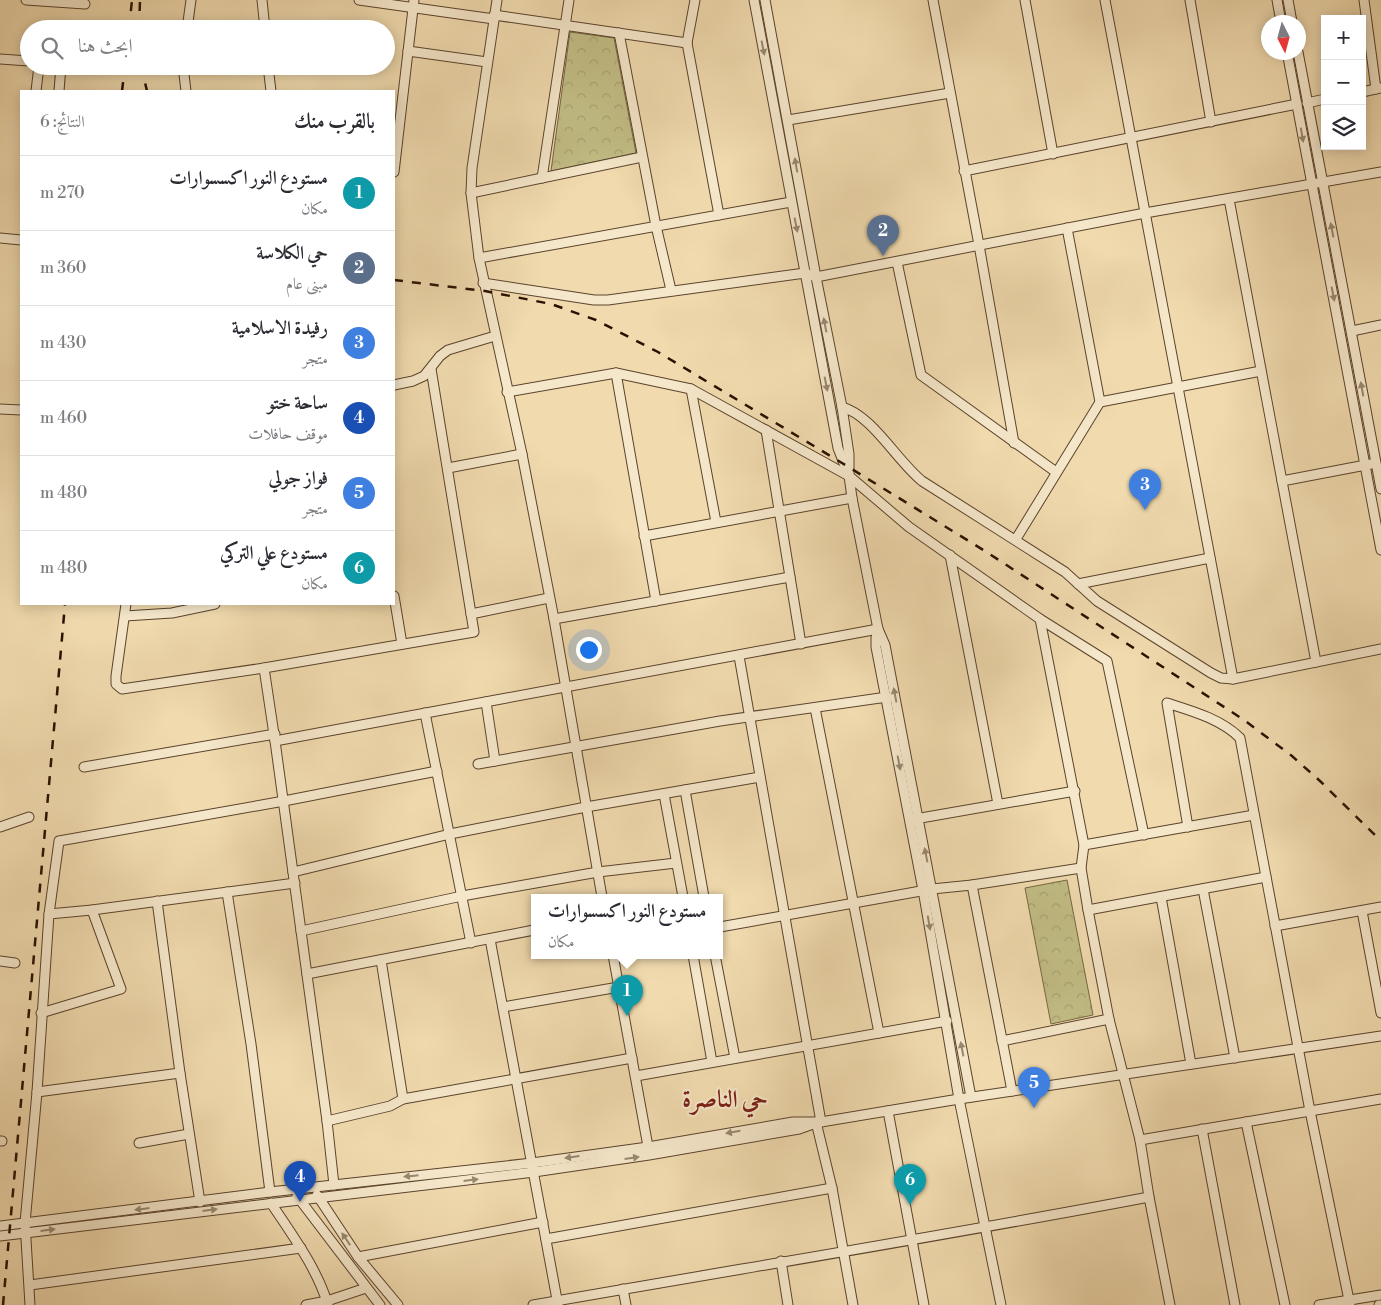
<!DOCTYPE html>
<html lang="ar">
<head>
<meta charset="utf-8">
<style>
  :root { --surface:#fff; --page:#f2f2f3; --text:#2b2b33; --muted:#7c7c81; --line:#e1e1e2; --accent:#7c3aed }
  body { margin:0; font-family:"Libre Bodoni",Amiri,serif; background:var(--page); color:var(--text); direction:rtl }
  .controls { position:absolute; right:15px; top:15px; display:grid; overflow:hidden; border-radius:0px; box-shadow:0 2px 12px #0003 }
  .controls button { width:45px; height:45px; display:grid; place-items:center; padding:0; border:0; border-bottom:1px solid var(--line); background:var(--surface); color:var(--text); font:25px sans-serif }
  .compass { position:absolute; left:1261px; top:15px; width:45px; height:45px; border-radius:50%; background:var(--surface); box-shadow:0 2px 12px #0003; rotate:174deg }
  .you { position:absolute; left:588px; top:649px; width:18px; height:18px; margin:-12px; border:4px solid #fff; border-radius:50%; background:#1a73e8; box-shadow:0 0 0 8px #1a73e833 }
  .badge { display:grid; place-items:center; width:32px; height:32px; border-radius:50%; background:var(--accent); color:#fff; font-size:16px; font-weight:700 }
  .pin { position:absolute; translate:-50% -41px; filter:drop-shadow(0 1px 2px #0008) }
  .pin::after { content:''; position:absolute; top:26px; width:18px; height:15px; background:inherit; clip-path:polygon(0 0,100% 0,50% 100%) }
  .popup { position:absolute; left:531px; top:894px; width:192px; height:65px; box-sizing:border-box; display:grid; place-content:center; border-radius:0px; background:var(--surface); filter:drop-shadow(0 1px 4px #0005); font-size:16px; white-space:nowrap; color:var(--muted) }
  .popup b { font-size:19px; color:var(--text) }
  .popup::after { content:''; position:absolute; left:50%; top:100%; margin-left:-10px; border:10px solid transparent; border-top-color:var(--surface) }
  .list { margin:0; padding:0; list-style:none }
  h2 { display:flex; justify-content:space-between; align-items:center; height:65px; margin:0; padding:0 20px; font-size:21px }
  h2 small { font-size:16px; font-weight:400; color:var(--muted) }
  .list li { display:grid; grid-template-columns:32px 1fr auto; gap:15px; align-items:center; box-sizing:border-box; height:75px; padding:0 20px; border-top:1px solid var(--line) }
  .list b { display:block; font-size:19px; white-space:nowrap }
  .list p { margin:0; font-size:16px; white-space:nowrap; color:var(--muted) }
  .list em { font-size:16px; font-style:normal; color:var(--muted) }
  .icon { flex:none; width:28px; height:28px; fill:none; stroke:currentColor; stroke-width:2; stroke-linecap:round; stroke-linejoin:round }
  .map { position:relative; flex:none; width:1381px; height:1305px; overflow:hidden; direction:ltr }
  .search { position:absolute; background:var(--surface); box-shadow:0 2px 12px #0003; left:20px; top:20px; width:375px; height:55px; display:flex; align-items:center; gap:12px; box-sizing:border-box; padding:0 18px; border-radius:28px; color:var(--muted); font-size:19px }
  .panel { position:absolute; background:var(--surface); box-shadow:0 2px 12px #0003; left:20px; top:90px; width:375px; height:515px; border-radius:0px; direction:rtl }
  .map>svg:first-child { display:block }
  .forest { fill:url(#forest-crowns); stroke:#766742 }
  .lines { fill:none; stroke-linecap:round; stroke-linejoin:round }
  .minor-casing { stroke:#5b432c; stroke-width:11 }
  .minor { stroke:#f5e7ca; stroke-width:9 }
  .rail { stroke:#291100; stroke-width:2.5; stroke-dasharray:9 9; stroke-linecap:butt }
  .oneway { fill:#99876f }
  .labels { text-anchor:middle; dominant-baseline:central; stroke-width:4; stroke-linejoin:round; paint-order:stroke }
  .district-label { font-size:24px; font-weight:bold; fill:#7a1f14; stroke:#f5e7ca }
</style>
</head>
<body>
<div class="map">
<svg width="1381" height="1305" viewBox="0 0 1381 1305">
  <defs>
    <pattern id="forest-crowns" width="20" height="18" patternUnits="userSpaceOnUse" patternTransform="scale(1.25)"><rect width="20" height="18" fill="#c2bd85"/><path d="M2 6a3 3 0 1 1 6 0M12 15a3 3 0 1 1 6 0" fill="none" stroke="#a7a171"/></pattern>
  </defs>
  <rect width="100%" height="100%" fill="#f0daae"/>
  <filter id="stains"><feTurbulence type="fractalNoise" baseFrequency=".004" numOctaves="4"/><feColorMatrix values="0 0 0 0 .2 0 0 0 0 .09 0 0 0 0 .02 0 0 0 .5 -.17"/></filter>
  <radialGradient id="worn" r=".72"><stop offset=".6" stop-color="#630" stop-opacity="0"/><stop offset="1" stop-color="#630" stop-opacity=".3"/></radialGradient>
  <g class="forest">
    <path d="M570,32L614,38L636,153L551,171Z"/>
    <path d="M1067,880L1093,1015L1051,1024L1025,888Z"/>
  </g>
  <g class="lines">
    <defs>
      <g id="minor">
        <path d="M26,0L85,4"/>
        <path d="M262,0L265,29"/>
        <path d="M359,0L494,19"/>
        <path d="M497,0L472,168L471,193L479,258L522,454L554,619L602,897"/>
        <path d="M695,0L687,43L719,215"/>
        <path d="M754,0L838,448L848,474"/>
        <path d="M765,0L816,277L842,407L849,454V476L852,498L878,629L885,645L971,1097"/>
        <path d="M933,0L979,245L1014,443"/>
        <path d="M1025,0L1053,154"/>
        <path d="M1105,0L1233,679"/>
        <path d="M1190,0L1211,122"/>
        <path d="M1277,0L1281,22"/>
        <path d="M1288,0L1292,22"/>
        <path d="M1364,0L1376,89"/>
        <path d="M494,15L687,43"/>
        <path d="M187,29L191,0"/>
        <path d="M619,33L656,226L671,290"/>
        <path d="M408,51L487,62"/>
        <path d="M1287,52L1381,550"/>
        <path d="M1298,52L1381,489"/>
        <path d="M0,59L29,61"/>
        <path d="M74,66L77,67"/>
        <path d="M183,66L186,91"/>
        <path d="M268,66L271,91"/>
        <path d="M36,91L39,66"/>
        <path d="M59,91L61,66"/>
        <path d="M1362,92L1381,88"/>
        <path d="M1307,103L1325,99"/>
        <path d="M788,120L950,93"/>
        <path d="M964,171L1297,104"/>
        <path d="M394,172L414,0"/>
        <path d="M542,178L569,0"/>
        <path d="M471,193L642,157"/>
        <path d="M1229,199L1316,662"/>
        <path d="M0,238L21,240"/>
        <path d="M479,258L791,202"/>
        <path d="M897,262L921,375L1056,472"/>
        <path d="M483,283L594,300H608L805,273L816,277L1145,213L1381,172"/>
        <path d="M1352,331L1381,325"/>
        <path d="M616,373L656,601"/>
        <path d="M394,385L413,381L424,376L440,356L448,350L495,336"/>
        <path d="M691,389L716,522"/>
        <path d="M507,392L616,373L691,389L849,476L909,527L1040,619L1107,661L1144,835"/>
        <path d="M1100,402L1261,371"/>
        <path d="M842,407C872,415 897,461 922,481L1065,572L1097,601L1211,673L1221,678L1233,679L1381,649"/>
        <path d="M0,409L21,410"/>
        <path d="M766,430L801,644"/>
        <path d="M448,468L522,454"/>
        <path d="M1282,481L1371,464"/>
        <path d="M644,536L852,498"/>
        <path d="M1016,539L1100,402L1067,228"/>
        <path d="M950,555L998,804"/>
        <path d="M1078,584L1210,558"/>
        <path d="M394,596L402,644"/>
        <path d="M126,604L116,676V684L122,689L264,668L474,632L431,369"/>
        <path d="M471,614L549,598"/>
        <path d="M125,616L172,613L215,604"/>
        <path d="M554,619L790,577"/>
        <path d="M1040,619L1084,845L1081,868L1088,910L1109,1019L1140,1140L1149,1197L1170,1305"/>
        <path d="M878,629L876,638V647L923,890L959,1099L1001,1305"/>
        <path d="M739,656L821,1122"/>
        <path d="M264,668L275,741L327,1121L334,1185"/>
        <path d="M486,702L495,761"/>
        <path d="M815,708L879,1033"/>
        <path d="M425,713L471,943"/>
        <path d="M275,741L878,629"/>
        <path d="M478,764L720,721L887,697"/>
        <path d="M84,767L275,734"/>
        <path d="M685,790L704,897"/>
        <path d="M664,794L683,897"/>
        <path d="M915,819L1075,791"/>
        <path d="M0,827L29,817"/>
        <path d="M1188,827L1167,703C1192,711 1221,719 1240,738L1310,1111L1350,1305"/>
        <path d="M1084,845L1254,815"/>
        <path d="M293,872L450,834L586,807L760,777"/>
        <path d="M972,885L1012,1091"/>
        <path d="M1203,889L1235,1058"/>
        <path d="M227,892L251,1044L270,1192"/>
        <path d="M1161,897L1191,1064"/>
        <path d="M157,901L180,1073L200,1202"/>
        <path d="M1088,910L1266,877"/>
        <path d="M1362,911L1381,1013"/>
        <path d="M49,914L92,910L295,883"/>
        <path d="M1275,926L1381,907"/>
        <path d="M720,927L932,889L972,885L1081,868"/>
        <path d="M301,931L462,896L598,872L676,863"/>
        <path d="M490,939L558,1305"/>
        <path d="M613,955L649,1152"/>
        <path d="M693,955L712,1062"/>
        <path d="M715,955L735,1058"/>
        <path d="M381,960L403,1099"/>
        <path d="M0,961L15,963"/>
        <path d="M307,974L534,930"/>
        <path d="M503,1007L619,987"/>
        <path d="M41,1013L121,989L92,910"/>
        <path d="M1002,1041L1109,1019"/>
        <path d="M636,1076L947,1021"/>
        <path d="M37,1092L180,1073"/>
        <path d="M888,1111L924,1305"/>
        <path d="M327,1121L390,1106L403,1099L632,1058"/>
        <path d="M816,1122L832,1188L853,1305"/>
        <path d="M1246,1122L1285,1305"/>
        <path d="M1202,1129L1235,1305"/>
        <path d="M1140,1140L1381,1099"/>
        <path d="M0,1141H2"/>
        <path d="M139,1143L189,1134"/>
        <path d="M317,1195L358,1257L398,1305"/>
        <path d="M297,1196L380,1305"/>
        <path d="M271,1203C292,1235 317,1268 328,1305"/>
        <path d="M0,1226L270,1192L532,1163L648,1147L793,1122H821L959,1099L1381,1036"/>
        <path d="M0,1236L534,1172L649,1155L799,1129L813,1124"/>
        <path d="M546,1239L832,1188"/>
        <path d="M358,1257L543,1222"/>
        <path d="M781,1261L788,1305"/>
        <path d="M30,1285L301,1248"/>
        <path d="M623,1289L626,1305"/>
        <path d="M30,1305L25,1223L37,1092L49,914L59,841L284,801L437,771"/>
        <path d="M306,1305L327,1301L366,1288"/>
        <path d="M533,1305C738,1269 944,1236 1149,1197"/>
        <path d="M1319,1305L1381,1295"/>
        <path d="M1379,1305H1381"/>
      </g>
    </defs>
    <use href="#minor" class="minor-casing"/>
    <use href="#minor" class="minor"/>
    <g class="rail">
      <path d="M129,29L132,0"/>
      <path d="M139,29L140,0"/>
      <path d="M141,66L147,91"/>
      <path d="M122,91L125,66"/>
      <path d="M394,280L485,291L551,304L596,320L658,352L842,463L985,551L1244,720L1292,756L1320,781L1381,841"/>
      <path d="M3,1305L65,604"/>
    </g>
  </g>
  <defs><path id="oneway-solid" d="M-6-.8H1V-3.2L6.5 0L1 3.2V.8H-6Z" transform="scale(1.25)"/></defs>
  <g class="oneway">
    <use href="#oneway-solid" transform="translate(763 48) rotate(79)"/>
    <use href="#oneway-solid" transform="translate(1302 135) rotate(80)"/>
    <use href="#oneway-solid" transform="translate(796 165) rotate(-100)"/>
    <use href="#oneway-solid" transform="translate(796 225) rotate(79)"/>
    <use href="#oneway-solid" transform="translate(1332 230) rotate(-101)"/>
    <use href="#oneway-solid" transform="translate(1333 294) rotate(79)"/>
    <use href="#oneway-solid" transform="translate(825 325) rotate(-101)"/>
    <use href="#oneway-solid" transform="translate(826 384) rotate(79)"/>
    <use href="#oneway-solid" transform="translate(1362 389) rotate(-100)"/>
    <use href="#oneway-solid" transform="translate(895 695) rotate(-101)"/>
    <use href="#oneway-solid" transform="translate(899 763) rotate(79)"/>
    <use href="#oneway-solid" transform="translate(926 855) rotate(-101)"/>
    <use href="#oneway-solid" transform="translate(929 923) rotate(80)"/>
    <use href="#oneway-solid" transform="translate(962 1049) rotate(-101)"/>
    <use href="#oneway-solid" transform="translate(733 1132) rotate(170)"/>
    <use href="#oneway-solid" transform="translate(572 1157) rotate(172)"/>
    <use href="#oneway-solid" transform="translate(632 1158) rotate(-8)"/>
    <use href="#oneway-solid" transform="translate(411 1176) rotate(174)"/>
    <use href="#oneway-solid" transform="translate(471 1180) rotate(-7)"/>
    <use href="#oneway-solid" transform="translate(142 1209) rotate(173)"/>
    <use href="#oneway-solid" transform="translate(210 1210) rotate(-7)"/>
    <use href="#oneway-solid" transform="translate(48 1230) rotate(-7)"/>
    <use href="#oneway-solid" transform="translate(346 1239) rotate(-124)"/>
  </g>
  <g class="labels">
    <g class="district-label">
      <text x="725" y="1100">حي الناصرة</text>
    </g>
  </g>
  <rect width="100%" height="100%" filter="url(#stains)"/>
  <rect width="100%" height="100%" fill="url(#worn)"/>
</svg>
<div class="controls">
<button>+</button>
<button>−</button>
<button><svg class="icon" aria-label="layers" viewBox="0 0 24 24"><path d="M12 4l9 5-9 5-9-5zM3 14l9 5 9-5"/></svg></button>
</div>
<svg class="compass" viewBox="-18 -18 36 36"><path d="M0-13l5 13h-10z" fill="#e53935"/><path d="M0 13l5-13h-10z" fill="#7c7c81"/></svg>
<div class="you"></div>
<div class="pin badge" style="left:627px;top:1016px;background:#0f9aa8">1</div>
<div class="popup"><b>مستودع النور اكسسوارات</b>مكان</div>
<div class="pin badge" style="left:883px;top:256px;background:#5c6f8a">2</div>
<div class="pin badge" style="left:1145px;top:510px;background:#3f7fe0">3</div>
<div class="pin badge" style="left:300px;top:1202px;background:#1a4fb4">4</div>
<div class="pin badge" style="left:1034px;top:1108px;background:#3f7fe0">5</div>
<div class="pin badge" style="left:910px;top:1205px;background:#0f9aa8">6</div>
<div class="search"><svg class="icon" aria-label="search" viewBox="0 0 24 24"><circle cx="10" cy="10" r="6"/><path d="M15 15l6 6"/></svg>ابحث هنا</div>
<section class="panel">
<h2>بالقرب منك<small>النتائج: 6</small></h2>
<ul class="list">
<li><span class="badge" style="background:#0f9aa8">1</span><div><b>مستودع النور اكسسوارات</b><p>مكان</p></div><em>270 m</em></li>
<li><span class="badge" style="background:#5c6f8a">2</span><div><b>حي الكلاسة</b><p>مبنى عام</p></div><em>360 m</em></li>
<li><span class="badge" style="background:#3f7fe0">3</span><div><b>رفيدة الاسلامية</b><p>متجر</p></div><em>430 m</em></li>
<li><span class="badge" style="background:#1a4fb4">4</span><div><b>ساحة ختو</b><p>موقف حافلات</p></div><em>460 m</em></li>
<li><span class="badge" style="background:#3f7fe0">5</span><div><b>فواز جولي</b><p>متجر</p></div><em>480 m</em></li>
<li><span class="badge" style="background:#0f9aa8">6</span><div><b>مستودع علي التركي</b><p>مكان</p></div><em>480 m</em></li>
</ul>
</section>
</div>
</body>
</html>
